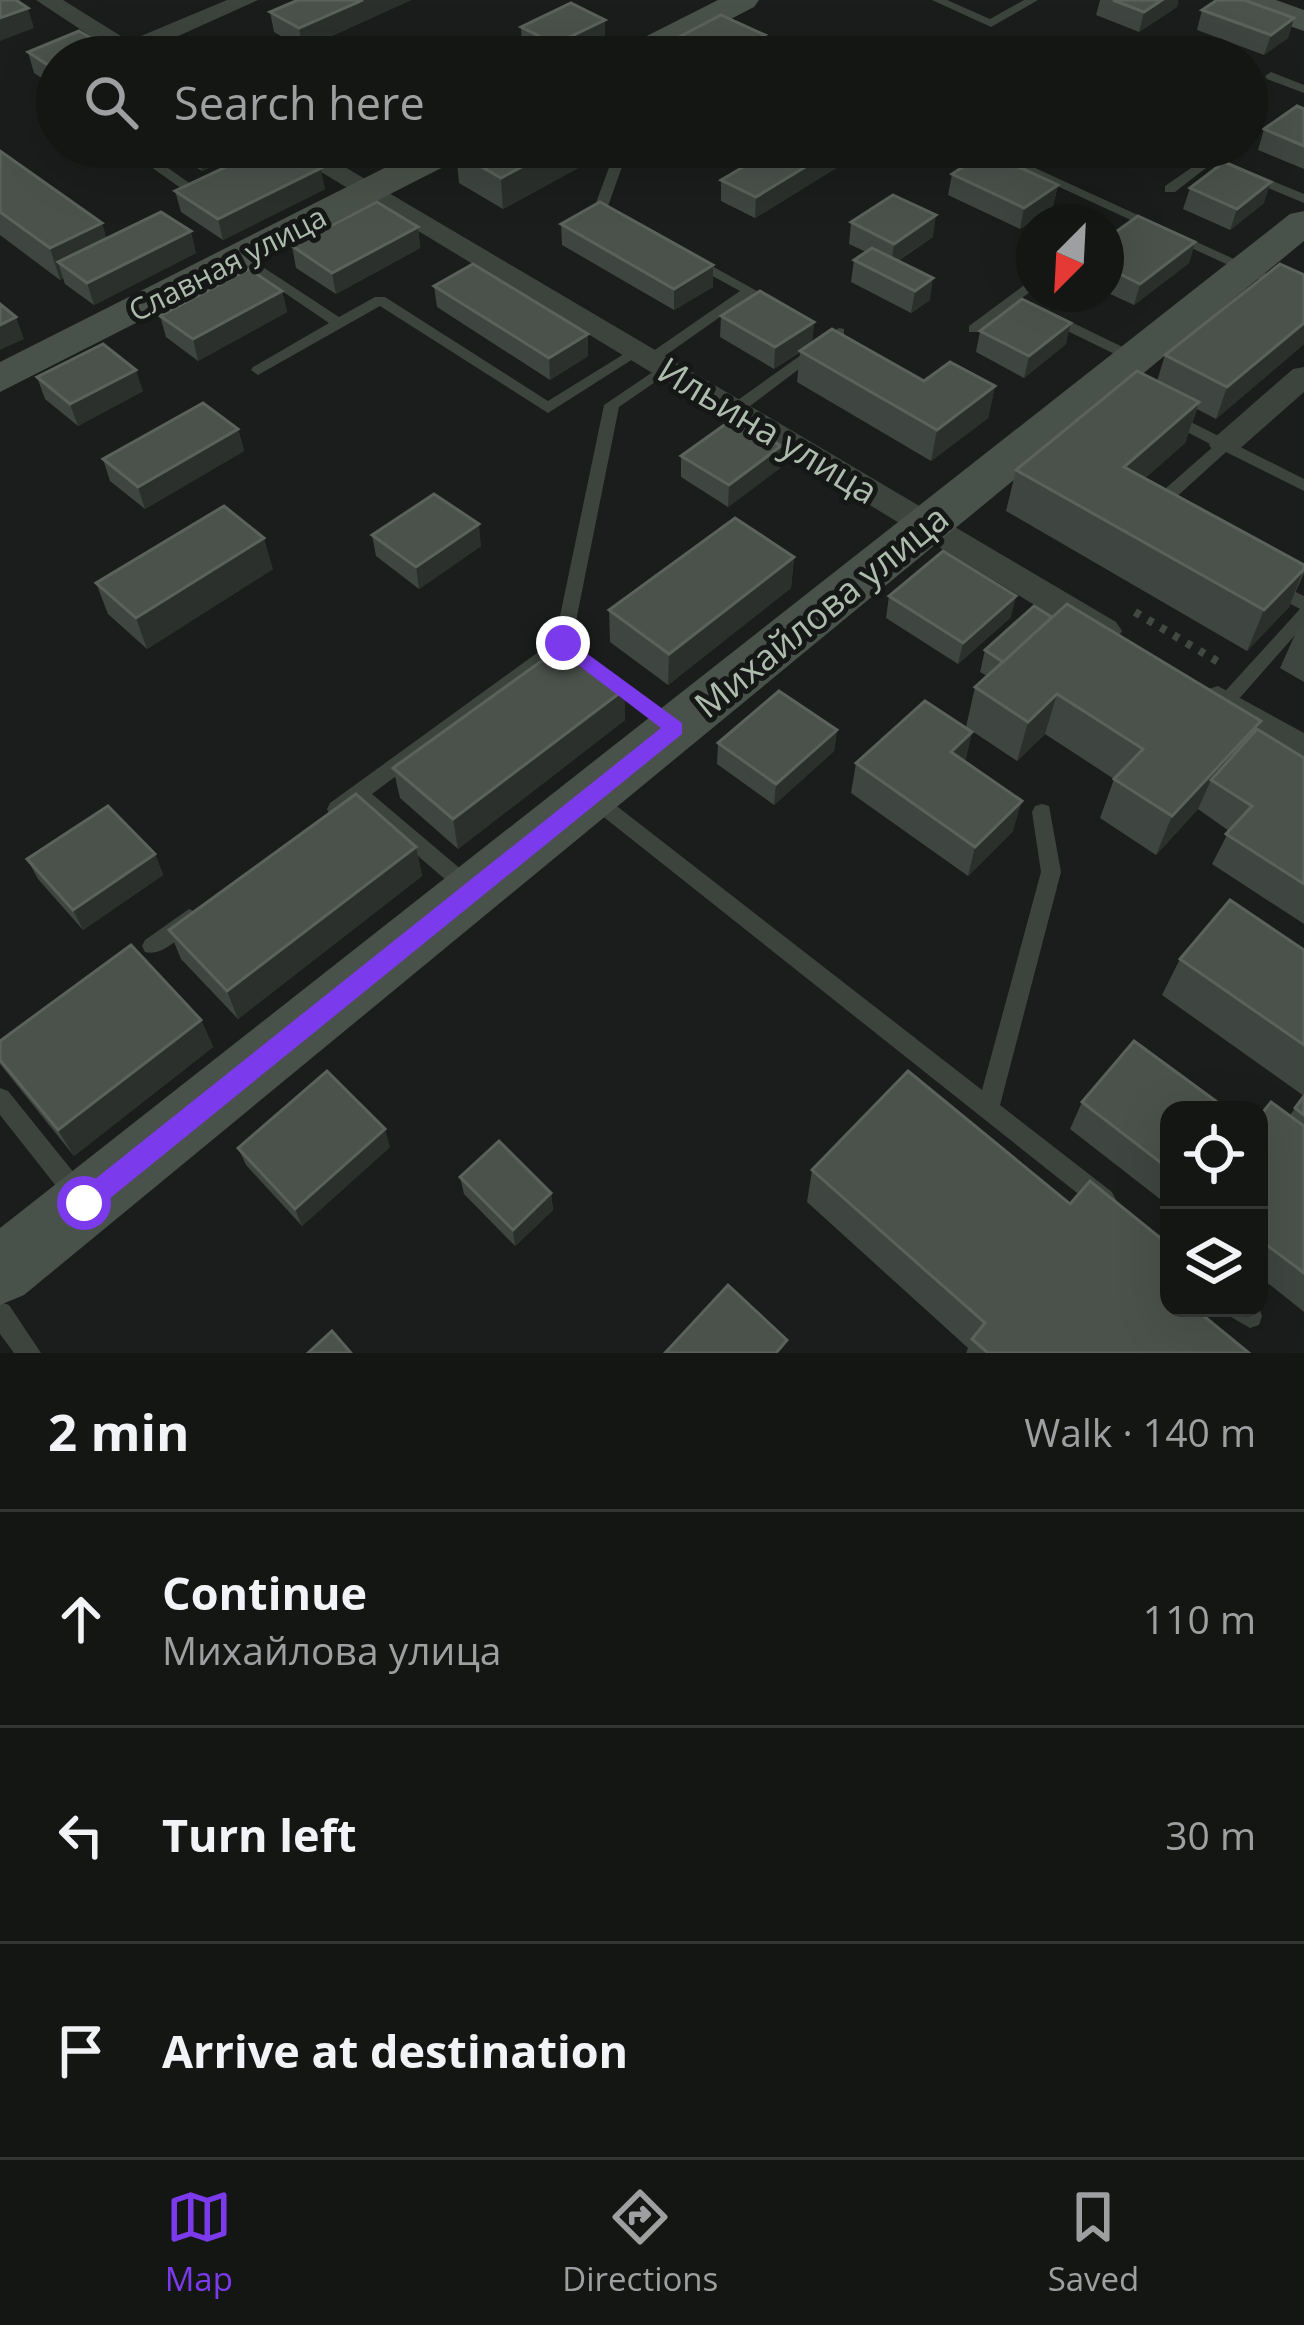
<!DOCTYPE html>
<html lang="en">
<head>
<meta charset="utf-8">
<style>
  :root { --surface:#141614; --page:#212322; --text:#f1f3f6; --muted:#9d9fa0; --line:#333534; --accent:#7c3aed }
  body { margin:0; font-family:"Open Sans",sans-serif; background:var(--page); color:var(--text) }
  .controls { position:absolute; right:36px; bottom:36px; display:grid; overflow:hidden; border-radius:24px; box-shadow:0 12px 48px #0002 }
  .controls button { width:108px; height:108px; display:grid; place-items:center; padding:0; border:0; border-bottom:3px solid var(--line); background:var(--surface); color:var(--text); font:60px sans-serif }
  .compass { position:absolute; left:1016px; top:204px; width:108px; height:108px; border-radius:50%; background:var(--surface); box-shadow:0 12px 48px #0002; rotate:204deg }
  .stop { position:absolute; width:36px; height:36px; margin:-27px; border:9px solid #7c3aed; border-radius:50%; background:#fff }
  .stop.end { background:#7c3aed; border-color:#fff; box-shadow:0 3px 12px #0008 }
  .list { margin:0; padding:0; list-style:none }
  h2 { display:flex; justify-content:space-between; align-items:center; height:156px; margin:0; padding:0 48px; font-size:51px }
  h2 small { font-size:39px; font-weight:400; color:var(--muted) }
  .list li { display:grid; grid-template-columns:78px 1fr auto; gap:36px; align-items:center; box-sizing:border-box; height:216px; padding:0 48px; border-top:3px solid var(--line) }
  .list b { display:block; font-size:45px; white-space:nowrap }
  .list p { margin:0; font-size:39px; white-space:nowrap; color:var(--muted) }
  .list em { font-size:39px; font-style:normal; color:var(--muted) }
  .icon { flex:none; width:66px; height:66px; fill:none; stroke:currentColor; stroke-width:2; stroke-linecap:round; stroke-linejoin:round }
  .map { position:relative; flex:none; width:1304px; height:1353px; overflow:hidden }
  .search { position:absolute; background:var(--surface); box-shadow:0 12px 48px #0002; left:36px; right:36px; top:36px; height:132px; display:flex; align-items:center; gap:30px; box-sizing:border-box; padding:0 42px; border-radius:66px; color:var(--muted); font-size:45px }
  .sheet { height:804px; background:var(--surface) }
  nav { display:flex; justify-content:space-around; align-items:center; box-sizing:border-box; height:168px; border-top:3px solid var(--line); background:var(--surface); font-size:33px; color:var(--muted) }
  nav a { display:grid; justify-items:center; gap:6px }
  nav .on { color:var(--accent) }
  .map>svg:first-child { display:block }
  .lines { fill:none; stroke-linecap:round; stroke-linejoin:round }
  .path { stroke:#414941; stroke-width:8; stroke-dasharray:6 9; stroke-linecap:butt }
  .lane { fill:#3d443e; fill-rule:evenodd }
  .street { fill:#3d443e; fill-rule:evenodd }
  .secondary { fill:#49524a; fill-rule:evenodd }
  .wall { fill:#3f4540 }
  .shaded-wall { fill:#2b302c }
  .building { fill:#4b524c; stroke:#5a625b; stroke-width:3 }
  .route { fill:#7c3aed }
  .labels { text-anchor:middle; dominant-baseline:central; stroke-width:10; stroke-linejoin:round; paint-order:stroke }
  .far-street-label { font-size:30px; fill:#adbcad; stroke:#151816 }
  .street-label { font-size:36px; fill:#adbcad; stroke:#151816 }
</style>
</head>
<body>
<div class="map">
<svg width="1304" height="1353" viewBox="0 0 1304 1353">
  <rect width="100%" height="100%" fill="#1a1d1b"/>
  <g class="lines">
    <path class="path" d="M1135,612L1225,666"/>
    <g class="lane">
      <path d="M932,0H947L990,19L1024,0H1038L991,27Z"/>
      <path d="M1271,72L1304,85V93L1267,79L1265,76Z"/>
      <path d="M123,147H138L208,196L201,200L196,199Z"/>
      <path d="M579,147H595L623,164L608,206L621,213V219H611L594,208L610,165Z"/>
      <path d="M973,147H989L1304,291V300Z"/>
      <path d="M1210,155L1304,194V203L1211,164L1175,192H1165V186Z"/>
      <path d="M240,252L339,317L375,297H385L548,401L632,349L637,347L644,352L548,413L380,306L258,375L251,370L253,367L329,323L235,259V253Z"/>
      <path d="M692,255L757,291L656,362H646V356L740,291L687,262L685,259Z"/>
      <path d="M1034,278V289L1022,298L1139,355V361H1129L1014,305L979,332H969V326Z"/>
      <path d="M839,328L844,329V335L738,415H728L725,411L728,407Z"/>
      <path d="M666,363L673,368L671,371L619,407L572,641L589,656L586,661H574L563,652L372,794L476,882L479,888L476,894L469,896L462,894L358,804L337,817L330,815L327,809L330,803L555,640L604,405Z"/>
      <path d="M1173,413L1304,479V491L1226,452L1162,510H1150L1148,506L1150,502L1214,446L1168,422L1165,418Z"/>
      <path d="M1271,580L1304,596V625L1230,709H1218L1215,704L1218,699L1300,609L1265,590L1262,586Z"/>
      <path d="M607,670L678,720L680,725L678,730H664L601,682L598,677L601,672Z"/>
      <path d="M593,790L600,793L982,1090L1041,872L1032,812L1035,806L1042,804L1049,806L1061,872L1000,1105L1112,1192L1116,1200L1112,1208L1104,1211L1096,1208L586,803L583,798L586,793Z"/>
      <path d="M189,909L196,912L199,918L196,924C182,935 163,957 145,952L142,946L145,940Z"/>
      <path d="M0,1088L8,1091L87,1189L91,1197L87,1205L79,1208L71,1205L0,1115Z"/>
      <path d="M0,1302L9,1305L41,1353H14L0,1334Z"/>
      <path d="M1228,1308H1259L1262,1316L1259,1325L1250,1328L1231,1317Z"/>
    </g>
    <g class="street">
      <path d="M36,0H63L129,41L227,0H258L145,51L150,57H122Z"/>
      <path d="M280,147H311L1116,622L1122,631L1116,640L1104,644L1092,640Z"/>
      <path d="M1304,367V392L1236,452H1214L1209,445L1214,438L1293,369Z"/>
      <path d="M1218,686L1304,733V766L1205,710L1200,700L1205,690Z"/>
    </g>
    <g class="secondary">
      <path d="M718,0H759L754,7L657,57H614L619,50Z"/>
      <path d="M1229,0H1276L1304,10V31L1234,7Z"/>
      <path d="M426,147H472L467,155L0,392V362Z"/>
      <path d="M1304,211V241L24,1295L0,1305V1228L1290,214Z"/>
    </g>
  </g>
  <g class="wall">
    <path d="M298,0H411L303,49L274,32L270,12Z"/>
    <path d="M1100,0H1178L1177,7L1139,32L1096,15Z"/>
    <path d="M1202,10L1294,18L1288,38L1264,55L1197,30Z"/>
    <path d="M521,27L605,40L571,57H542L522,47Z"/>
    <path d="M106,47L108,57H57V88L34,73L28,52Z"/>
    <path d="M1304,109V169L1258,150L1264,129Z"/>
    <path d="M164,147H286L325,189L223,240L181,212L175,191L236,162L230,158L202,171Z"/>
    <path d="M466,147H579L580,167L503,209L459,183L456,152Z"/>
    <path d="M0,151L107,238L196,253L94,305L65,284L63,278L60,280L0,235Z"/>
    <path d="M838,167L755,218L721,201V180Z"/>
    <path d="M952,174L1058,185L1053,206L1020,229L948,195Z"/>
    <path d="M1190,188L1264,203L1230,230L1183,209Z"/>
    <path d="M851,222L933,237L898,261L930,300L911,313L851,282L854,260L866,252L849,244Z"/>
    <path d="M561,224L713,287L674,310L562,245Z"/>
    <path d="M418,227L420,248L336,294L296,268L292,246Z"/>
    <path d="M1106,239L1195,242L1189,263L1134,305L1106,292Z"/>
    <path d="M1304,275V344L1216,419L1197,409L1185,443L1145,478L1304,565V573L1289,607L1247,651L1006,511L1016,470L1157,381L1165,355Z"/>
    <path d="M434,286L588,356L550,380L437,307Z"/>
    <path d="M282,291L287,312L198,361L166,337L160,316Z"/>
    <path d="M721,316L814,322L812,342L924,381L995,386L988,418L931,461L797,382L800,352L774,369L720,337Z"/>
    <path d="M980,331L1066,344L1024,378L976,352Z"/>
    <path d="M37,377L143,391L78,426L45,399Z"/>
    <path d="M238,429L244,451L145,509L110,481L103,459Z"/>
    <path d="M681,456L780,468L728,507L681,477Z"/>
    <path d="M372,535L481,546L419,589L376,556Z"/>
    <path d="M794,557L791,588L668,685L610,642L609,610Z"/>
    <path d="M273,569L147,649L108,614L96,583Z"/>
    <path d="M889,596L1011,617L958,664L886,618Z"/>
    <path d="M1052,617L1261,721L1257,729L1304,758V924L1212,864L1229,831L1198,809L1156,855L1100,818L1114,779L1045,734L1017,761L966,727L975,687L987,676L980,672L985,650Z"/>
    <path d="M1304,622V682L1280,668L1298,628Z"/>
    <path d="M625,689V720L458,849L400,798L393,768Z"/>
    <path d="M837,730L834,751L774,805L717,764L718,743Z"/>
    <path d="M972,732L965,762L1013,831L968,876L851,793L856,763Z"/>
    <path d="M416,847L422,876L238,1019L181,959L169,930Z"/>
    <path d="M155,854L163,875L83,930L38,879L27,859Z"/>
    <path d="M1304,950V1096L1162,995L1180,959Z"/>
    <path d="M201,1020L213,1047L74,1156L0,1064V1041Z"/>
    <path d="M1304,1096V1312L1259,1276V1117L1290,1115Z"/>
    <path d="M1082,1102L1169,1110V1206L1070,1129Z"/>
    <path d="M390,1147L302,1226L246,1165L238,1148Z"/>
    <path d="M812,1170L1169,1308L1249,1353H966L968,1348L807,1202Z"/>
    <path d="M460,1177L551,1193L553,1210L515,1246L464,1194Z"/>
  </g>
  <g class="shaded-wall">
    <path d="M363,0H411L303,49L299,28Z"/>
    <path d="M1162,0H1178L1177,7L1139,32L1144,12Z"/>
    <path d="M28,8L34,28L0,41V18Z"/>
    <path d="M1294,18L1288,38L1264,55L1271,35Z"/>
    <path d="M605,20V40L571,57H556L555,44Z"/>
    <path d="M765,35L764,57H725Z"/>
    <path d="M106,47L108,57H83Z"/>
    <path d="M204,147H228L230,158L202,171L197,150Z"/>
    <path d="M558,147H579L580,167L503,209L501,178Z"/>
    <path d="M840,147L838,167L755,218L756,197Z"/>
    <path d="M321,168L325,189L223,240L218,219Z"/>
    <path d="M1271,182L1264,203L1230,230L1237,209Z"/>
    <path d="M1058,185L1053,206L1020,229L1024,208Z"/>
    <path d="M936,215L933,237L891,265L894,244Z"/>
    <path d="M102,223L112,255L58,262L63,278L60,280L50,248Z"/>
    <path d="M418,227L420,248L336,294L332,273Z"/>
    <path d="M191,231L196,253L94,305L87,283Z"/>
    <path d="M1195,242L1189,263L1134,305L1140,284Z"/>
    <path d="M713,265V287L674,310V289Z"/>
    <path d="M933,278L930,300L911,313L915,291Z"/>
    <path d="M282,291L287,312L198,361L193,339Z"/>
    <path d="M16,317L24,339L0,350V325Z"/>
    <path d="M814,322L812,343L774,369L775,347Z"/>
    <path d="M1071,323L1066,344L1024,378L1029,356Z"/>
    <path d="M1304,323V344L1216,419L1227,387Z"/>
    <path d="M588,334V356L550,380L549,358Z"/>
    <path d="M136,370L143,391L78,426L70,404Z"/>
    <path d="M995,386L988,418L931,461L937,430Z"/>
    <path d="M1199,402L1185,443L1112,508L1124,467Z"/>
    <path d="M238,429L244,451L145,509L138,487Z"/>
    <path d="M781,446L780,468L728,507L729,485Z"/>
    <path d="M479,524L481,546L419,589L416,567Z"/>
    <path d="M264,538L273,569L147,649L136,618Z"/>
    <path d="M794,557L791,588L668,685L669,654Z"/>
    <path d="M1304,569L1289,607L1247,651L1264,610Z"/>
    <path d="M1016,596L1011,617L958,664L963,643Z"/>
    <path d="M625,689V720L458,849L453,819Z"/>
    <path d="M1057,694L1045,734L1017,761L1028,722Z"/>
    <path d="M1261,721L1243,760L1211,780L1198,809L1156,855L1172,816Z"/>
    <path d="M837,730L834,751L774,805L776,784Z"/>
    <path d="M972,732L965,763L951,752Z"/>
    <path d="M1022,801L1013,831L968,876L975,847Z"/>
    <path d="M416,847L422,876L238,1019L227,991Z"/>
    <path d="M155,854L163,875L83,930L73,910Z"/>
    <path d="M201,1020L213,1047L74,1156L58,1130Z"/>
    <path d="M385,1129L390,1147L302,1226L295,1209Z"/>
    <path d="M551,1193L553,1210L515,1246L513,1230Z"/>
  </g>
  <g class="building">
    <path d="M0,0H16L28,8L0,18Z"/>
    <path d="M298,0H363L299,28L270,12Z"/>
    <path d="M1113,0H1162L1144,12Z"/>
    <path d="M1217,0H1244L1294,18L1271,35L1202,10Z"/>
    <path d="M571,3L605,20L555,44L521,27Z"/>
    <path d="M721,15L765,35L725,57H641Z"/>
    <path d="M79,31L106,47L83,57H57V68L54,69L28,52Z"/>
    <path d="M811,40L850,57H780Z"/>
    <path d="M1297,106L1304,109V146L1264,129Z"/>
    <path d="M242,147H286L321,168L218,219L175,191L253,154Z"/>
    <path d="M466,147H558L501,178L456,152Z"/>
    <path d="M777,147H838L756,197L721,180Z"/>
    <path d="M0,151L102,223L50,248L0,212Z"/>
    <path d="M986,152L1058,185L1024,208L952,174Z"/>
    <path d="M1224,162L1271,182L1237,209L1190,188Z"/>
    <path d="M893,195L936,215L894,244L851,222Z"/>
    <path d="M377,202L418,227L332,273L292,246Z"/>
    <path d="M600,202L713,265L674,289L561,224Z"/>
    <path d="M161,212L191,231L87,283L58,262Z"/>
    <path d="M1138,216L1195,242L1140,284L1106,267V239Z"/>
    <path d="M872,248L933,278L915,291L854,260Z"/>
    <path d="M473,264L588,334L549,358L434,286Z"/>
    <path d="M1280,264L1304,275V323L1227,387L1165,355Z"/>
    <path d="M249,269L282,291L193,339L160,316Z"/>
    <path d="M760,291L814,322L775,347L721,316Z"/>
    <path d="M1022,299L1071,323L1029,356L980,331Z"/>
    <path d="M0,304L16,317L0,325Z"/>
    <path d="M832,329L924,381L950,362L995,386L937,430L800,351Z"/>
    <path d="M103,344L136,370L70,404L37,377Z"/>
    <path d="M1137,371L1199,402L1124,467L1304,565V569L1264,610L1016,470Z"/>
    <path d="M203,403L238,429L138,487L103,459Z"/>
    <path d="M734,418L781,446L729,485L681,456Z"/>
    <path d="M434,494L479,524L416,567L372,535Z"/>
    <path d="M224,506L264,538L136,618L96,583Z"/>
    <path d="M735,518L794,557L669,654L609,610Z"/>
    <path d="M943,551L1016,596L963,643L889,596Z"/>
    <path d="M1067,604L1261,721L1172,816L1114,779L1143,749L1057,694L1028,722L975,687Z"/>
    <path d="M1034,606L1052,617L1003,662L985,650Z"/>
    <path d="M565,644L625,689L453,819L393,768Z"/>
    <path d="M779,691L837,730L776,784L718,743Z"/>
    <path d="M925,701L972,732L951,752L1022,801L975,847L856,763Z"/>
    <path d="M1257,729L1304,758V884L1226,834L1252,806L1211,780Z"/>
    <path d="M356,794L416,847L227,991L169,930Z"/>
    <path d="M108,806L155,854L73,910L27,859Z"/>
    <path d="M1230,900L1304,950V1045L1180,959Z"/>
    <path d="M131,945L201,1020L58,1130L0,1060V1041Z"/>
    <path d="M1134,1041L1228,1110H1169V1169L1082,1102Z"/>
    <path d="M327,1071L385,1129L295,1209L238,1148Z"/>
    <path d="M908,1071L1070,1204L1090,1181L1169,1245V1308H1194L1249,1353H988L972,1339L985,1323L812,1170Z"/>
    <path d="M1304,1096V1115L1295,1108Z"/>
    <path d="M1271,1102L1304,1126V1273L1259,1239V1117Z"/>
    <path d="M499,1141L551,1193L513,1230L460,1177Z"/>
    <path d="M728,1285L787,1340L776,1353H665Z"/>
    <path d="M332,1331L351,1353H308Z"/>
  </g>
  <path class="route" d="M563,636L682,723V734L93,1212H75L71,1203L75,1195L661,728L556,648V638Z"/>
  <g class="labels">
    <g class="far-street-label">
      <text transform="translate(227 263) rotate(-27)">Славная улица</text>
    </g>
    <g class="street-label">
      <text transform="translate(768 430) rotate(31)">Ильина улица</text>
      <text transform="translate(821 611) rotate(-39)">Михайлова улица</text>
    </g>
  </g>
</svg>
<div class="controls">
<button><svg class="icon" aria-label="locate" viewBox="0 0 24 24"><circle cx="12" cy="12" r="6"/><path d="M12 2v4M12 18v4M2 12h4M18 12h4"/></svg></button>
<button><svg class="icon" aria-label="layers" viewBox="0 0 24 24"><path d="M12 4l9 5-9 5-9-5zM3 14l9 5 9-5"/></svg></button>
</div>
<svg class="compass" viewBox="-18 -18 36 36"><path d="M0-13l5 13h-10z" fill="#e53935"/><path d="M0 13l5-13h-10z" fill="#9d9fa0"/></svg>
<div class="stop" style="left:84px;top:1203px"></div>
<div class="stop end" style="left:563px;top:643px"></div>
<div class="search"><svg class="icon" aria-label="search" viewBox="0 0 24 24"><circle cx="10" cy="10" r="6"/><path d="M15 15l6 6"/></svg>Search here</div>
</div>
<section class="sheet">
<h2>2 min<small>Walk · 140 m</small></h2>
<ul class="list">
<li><svg class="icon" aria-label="ahead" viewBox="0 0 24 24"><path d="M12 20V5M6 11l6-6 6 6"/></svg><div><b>Continue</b><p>Михайлова улица</p></div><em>110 m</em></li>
<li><svg class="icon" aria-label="left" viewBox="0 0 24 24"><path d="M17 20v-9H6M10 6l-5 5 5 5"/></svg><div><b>Turn left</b></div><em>30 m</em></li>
<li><svg class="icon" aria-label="arrive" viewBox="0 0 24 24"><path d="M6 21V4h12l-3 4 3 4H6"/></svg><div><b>Arrive at destination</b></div></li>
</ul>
</section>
<nav>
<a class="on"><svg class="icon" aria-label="map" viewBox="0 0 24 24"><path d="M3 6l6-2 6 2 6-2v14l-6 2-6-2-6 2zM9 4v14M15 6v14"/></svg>Map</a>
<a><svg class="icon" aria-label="directions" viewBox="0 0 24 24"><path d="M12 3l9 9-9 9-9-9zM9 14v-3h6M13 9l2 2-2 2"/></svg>Directions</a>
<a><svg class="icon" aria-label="saved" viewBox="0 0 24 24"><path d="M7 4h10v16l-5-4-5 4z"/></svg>Saved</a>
</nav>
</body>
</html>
